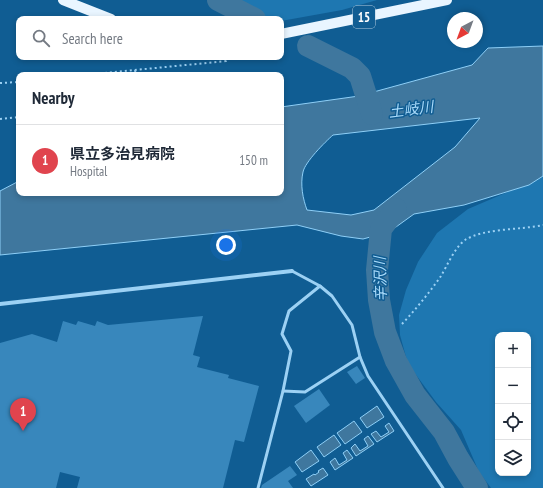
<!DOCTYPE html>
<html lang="en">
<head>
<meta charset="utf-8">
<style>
  :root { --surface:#fff; --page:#f2f2f3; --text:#1f2937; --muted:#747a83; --line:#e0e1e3; --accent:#846949 }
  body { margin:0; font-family:"PT Sans Narrow","Noto Sans JP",sans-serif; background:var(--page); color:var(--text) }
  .controls { position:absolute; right:12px; bottom:12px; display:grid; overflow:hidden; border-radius:8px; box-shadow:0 2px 6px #0003 }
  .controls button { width:36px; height:36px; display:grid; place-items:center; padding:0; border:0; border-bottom:1px solid var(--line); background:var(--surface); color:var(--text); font:20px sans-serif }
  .compass { position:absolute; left:447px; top:12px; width:36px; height:36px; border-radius:50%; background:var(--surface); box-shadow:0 2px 6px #0003; rotate:221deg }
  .you { position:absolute; left:226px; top:245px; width:14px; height:14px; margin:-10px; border:3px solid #fff; border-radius:50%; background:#1a73e8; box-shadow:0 0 0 6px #1a73e833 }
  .badge { display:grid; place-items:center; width:26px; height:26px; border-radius:50%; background:var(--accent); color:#fff; font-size:13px; font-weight:700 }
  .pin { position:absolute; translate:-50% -33px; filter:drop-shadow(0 1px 2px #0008) }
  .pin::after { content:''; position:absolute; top:21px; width:14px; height:12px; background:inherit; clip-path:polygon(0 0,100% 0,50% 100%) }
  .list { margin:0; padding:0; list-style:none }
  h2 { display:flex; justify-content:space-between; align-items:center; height:52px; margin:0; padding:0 16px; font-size:17px }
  h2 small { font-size:13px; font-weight:400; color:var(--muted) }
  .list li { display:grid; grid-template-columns:26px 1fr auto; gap:12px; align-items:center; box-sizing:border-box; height:72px; padding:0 16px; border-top:1px solid var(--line) }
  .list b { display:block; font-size:15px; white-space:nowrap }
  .list p { margin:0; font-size:13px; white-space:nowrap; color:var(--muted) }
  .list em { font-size:13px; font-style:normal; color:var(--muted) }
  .icon { flex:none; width:22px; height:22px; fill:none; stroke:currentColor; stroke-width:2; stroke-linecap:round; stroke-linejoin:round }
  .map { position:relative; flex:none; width:543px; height:488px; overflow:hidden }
  .search { position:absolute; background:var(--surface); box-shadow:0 2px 6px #0003; left:16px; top:16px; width:268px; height:44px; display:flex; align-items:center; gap:10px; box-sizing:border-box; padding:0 14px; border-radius:8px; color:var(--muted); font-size:15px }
  .panel { position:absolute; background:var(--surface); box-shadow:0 2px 6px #0003; left:16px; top:72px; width:268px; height:124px; border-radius:8px }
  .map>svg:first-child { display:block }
  .green { fill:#1e77b1; fill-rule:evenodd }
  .water { fill:#3f779e; stroke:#8ecff7; fill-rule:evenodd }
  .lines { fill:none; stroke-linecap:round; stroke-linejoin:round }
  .river { stroke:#3f779e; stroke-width:22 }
  .building { fill:#3887bc }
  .path { stroke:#9cd1f4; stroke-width:2; stroke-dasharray:2 3; stroke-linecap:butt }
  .service { stroke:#9cd1f4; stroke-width:3 }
  .minor { stroke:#9cd1f4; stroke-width:4 }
  .primary { stroke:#e9f5ff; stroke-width:10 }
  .labels { text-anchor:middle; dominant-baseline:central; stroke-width:3; stroke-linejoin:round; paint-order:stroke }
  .shield { fill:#105d93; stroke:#b7cedf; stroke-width:1 }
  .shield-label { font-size:13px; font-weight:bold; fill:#fff }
  .water-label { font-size:15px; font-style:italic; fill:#a8dafa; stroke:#105d93 }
</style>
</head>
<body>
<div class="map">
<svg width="543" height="488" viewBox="0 0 543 488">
  <rect width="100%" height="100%" fill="#105d93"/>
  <g class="green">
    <path d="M224,0H377L342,10L281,21V19H263Z"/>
    <path d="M543,176V488H491L479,472L461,430L436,402L408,364L400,335L399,315L406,290L418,262L437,233L468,209L510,191L529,185ZM498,335H528V473H498Z"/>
  </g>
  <g class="water">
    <path d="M543,46V176L529,185L464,205L414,214L389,232L363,239L341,236L297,225L0,255V191L19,181V193H281V107L359,96L472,65L488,48ZM480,118L455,147L374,210L351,215L307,210C303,199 300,185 303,172C305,162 325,142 333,135Z"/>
    <path d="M377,406L384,417L367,428L360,418Z"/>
    <path d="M354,421L362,432L345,444L337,433Z"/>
    <path d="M389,423L394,431L377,442L371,434L376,431L381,437L389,432L385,426Z"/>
    <path d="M334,435L341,445L324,457L317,447Z"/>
    <path d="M368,436L374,444L356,456L351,448L355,444L360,451L368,446L364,439Z"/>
    <path d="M311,450L319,461L302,472L295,462Z"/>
    <path d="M347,450L353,458L335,470L330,462L335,458L339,465L347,460L343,453Z"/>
    <path d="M323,468L328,475L311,486L306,479L314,474L315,475L319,472L318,471Z"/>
  </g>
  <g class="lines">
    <g class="river">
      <path d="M218,0L255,19"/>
      <path d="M308,46L352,68L360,76L372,114"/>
      <path d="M396,209L381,229L377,270L379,300L385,332L396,361L415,395L444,432L458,458L477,488"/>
    </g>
  </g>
  <g class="building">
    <path d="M203,316L193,355L200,357L197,367L229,375L228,378L259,386L244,442L235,440L223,488H77L80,477L60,472L56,488H0V343L32,334L57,342L63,321L76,325L78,321L95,326L97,321L108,325Z"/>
    <path d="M357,366L365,378L356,384L347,372Z"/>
    <path d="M319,389L330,405L306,423L294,406Z"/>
    <path d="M290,466L297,475L288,481L293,488H261L262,485Z"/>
  </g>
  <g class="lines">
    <g class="path">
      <path d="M135,70L136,75"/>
      <path d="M85,75L226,61L225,57"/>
      <path d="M0,83L19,82"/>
      <path d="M0,119L19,117"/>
      <path d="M402,324C416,309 429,293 441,276C447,266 455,247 465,240C484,228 521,230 543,225"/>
    </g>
    <g class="service">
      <path d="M292,271L320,286L332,296L352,325L360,357L368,376L443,488"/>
      <path d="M283,391L305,392L360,357"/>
      <path d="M258,488L283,391L291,351L282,334L289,311L320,286"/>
    </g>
    <path class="minor" d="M0,304L292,271"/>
    <g class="primary">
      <path d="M63,0L111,19"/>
      <path d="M281,34L447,0"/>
    </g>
  </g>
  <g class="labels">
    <rect class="shield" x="353" y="6" width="22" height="22" rx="3"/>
    <g class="shield-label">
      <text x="364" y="17">15</text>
    </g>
    <g class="water-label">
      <text transform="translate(411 109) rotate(-7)">土岐川</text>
      <text transform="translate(380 279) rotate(-91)">辛沢川</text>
    </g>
  </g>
</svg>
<div class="controls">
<button>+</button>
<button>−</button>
<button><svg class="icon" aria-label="locate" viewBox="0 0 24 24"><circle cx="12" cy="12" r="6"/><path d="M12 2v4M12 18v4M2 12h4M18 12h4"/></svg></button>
<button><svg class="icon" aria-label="layers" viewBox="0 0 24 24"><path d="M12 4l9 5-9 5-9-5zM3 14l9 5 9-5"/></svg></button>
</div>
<svg class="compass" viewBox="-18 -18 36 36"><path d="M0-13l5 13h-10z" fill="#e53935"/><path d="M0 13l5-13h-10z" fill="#747a83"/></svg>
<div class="you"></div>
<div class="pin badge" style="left:23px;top:431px;background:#e0444e">1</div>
<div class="search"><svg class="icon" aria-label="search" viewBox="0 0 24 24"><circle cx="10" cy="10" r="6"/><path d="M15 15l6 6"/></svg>Search here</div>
<section class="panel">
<h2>Nearby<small></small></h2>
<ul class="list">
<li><span class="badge" style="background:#e0444e">1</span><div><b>県立多治見病院</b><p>Hospital</p></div><em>150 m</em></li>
</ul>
</section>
</div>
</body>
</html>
